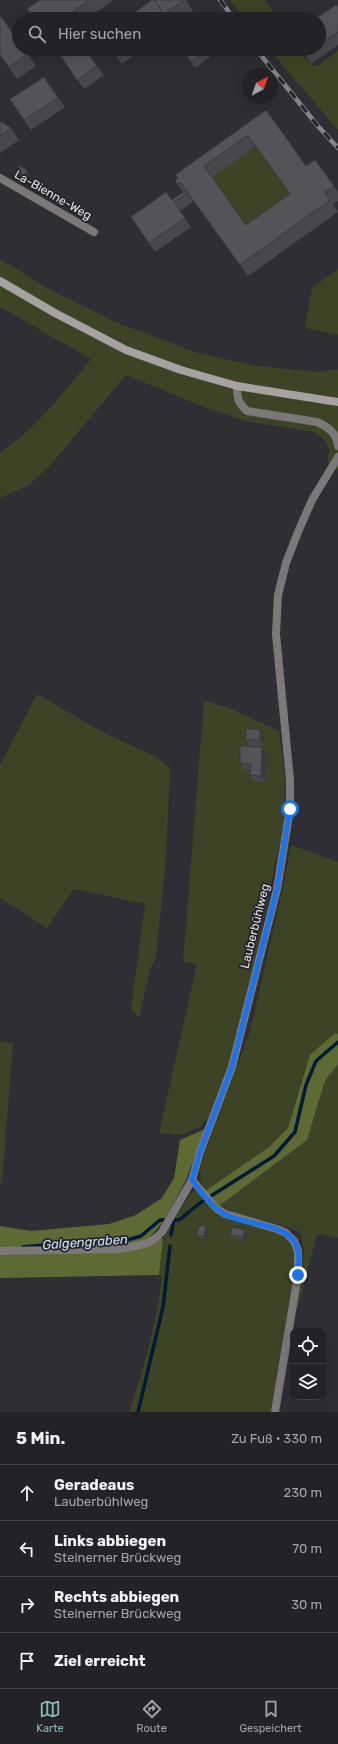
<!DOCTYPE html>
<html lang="de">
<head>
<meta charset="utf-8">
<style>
  :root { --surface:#222227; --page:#2a2a2f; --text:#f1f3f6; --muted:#a2a4a7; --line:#3f3f44; --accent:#8bbbb9 }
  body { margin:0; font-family:Rubik,sans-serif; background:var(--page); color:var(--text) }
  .controls { position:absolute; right:12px; bottom:12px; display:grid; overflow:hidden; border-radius:8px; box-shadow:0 4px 16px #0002 }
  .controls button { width:36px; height:36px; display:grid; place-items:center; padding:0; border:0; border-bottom:1px solid var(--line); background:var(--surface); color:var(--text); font:20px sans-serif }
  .compass { position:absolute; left:242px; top:68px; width:36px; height:36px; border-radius:50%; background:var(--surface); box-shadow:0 4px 16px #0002; rotate:41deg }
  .stop { position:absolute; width:12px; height:12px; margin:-9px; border:3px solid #1a73e8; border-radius:50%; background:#fff }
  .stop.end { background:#1a73e8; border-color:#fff; box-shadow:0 1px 4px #0008 }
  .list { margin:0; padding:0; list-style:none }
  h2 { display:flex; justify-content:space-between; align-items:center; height:52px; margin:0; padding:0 16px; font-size:17px }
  h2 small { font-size:13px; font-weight:400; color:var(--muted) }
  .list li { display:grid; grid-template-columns:26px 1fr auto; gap:12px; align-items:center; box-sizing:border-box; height:56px; padding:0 16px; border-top:1px solid var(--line) }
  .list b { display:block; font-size:15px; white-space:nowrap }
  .list p { margin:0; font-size:13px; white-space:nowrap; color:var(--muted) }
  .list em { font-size:13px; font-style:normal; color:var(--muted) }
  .icon { flex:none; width:22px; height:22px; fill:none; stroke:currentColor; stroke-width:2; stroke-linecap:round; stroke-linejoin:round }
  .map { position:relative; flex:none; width:338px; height:1412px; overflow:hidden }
  .search { position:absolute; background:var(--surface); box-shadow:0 4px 16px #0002; left:12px; right:12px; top:12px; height:44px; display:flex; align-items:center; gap:10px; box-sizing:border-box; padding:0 14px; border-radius:22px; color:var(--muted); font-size:15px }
  .sheet { height:276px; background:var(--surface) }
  nav { display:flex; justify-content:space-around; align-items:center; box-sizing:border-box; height:56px; border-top:1px solid var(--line); background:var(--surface); font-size:11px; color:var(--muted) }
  nav a { display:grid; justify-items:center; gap:2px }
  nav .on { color:var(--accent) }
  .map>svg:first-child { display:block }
  .green { fill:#3d4425 }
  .forest { fill:#5e6a34 }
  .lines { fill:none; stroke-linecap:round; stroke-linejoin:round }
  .stream { stroke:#011b36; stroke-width:3.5 }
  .street { stroke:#7c7879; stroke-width:8 }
  .secondary { stroke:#a7a1a2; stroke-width:8 }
  .rail-casing { stroke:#85858a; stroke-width:4.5 }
  .rail { stroke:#25242a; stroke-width:3; stroke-dasharray:9; stroke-linecap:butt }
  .wall { fill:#49474c; fill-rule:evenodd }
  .shaded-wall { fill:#3c393e }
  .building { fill:#555258; stroke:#3c393e; fill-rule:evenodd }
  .route { stroke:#1a73e8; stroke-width:5 }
  .labels { text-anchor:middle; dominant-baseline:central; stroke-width:3.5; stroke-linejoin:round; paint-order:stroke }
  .street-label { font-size:12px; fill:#e3e3e7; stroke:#25242a }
  .water-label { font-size:13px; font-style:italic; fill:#cce3fd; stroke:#25242a }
</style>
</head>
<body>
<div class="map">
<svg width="338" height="1412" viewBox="0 0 338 1412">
  <rect width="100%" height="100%" fill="#2e2e34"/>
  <g class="green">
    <path d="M230,0H265L278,19H245Z"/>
    <path d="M269,49H299L312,66H317L338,51V130Z"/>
    <path d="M256,146L298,205L255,236L212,177Z"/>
    <path d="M0,259L54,292L118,323L198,353L257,366L319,372L338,369V470L327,461L330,451L325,440L314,432L245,421L204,407L126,375L48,468L29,485L0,498V453L29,430L53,405L91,359L0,307Z"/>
    <path d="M338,269V335L305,328L312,288Z"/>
    <path d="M37,694L106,734L155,756L170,768L166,859L156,957L150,970L139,1018L131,1009L145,904L74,889L47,928L0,898V765Z"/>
    <path d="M204,701L227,707L279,731L285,776L284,823L253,970L230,1066L211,1115L200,1127L181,1135L159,1133L197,964L183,962Z"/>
    <path d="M291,845L338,862V1034H335L304,1076L288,1128L269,1147L205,1191L200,1180L201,1164L250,1031L282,892Z"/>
    <path d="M0,1042L13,1043L2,1183H0Z"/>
    <path d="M338,1064V1238L317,1234L298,1308L296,1310L304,1250L300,1232L281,1225L226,1211L219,1206L307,1140L325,1081Z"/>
    <path d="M193,1191H196L220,1216L227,1219L278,1233L287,1239L293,1246L295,1252V1275L273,1412H129C144,1369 156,1324 162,1278L159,1275L163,1239L183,1205Z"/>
  </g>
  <g class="forest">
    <path d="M335,1033L338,1034V1064L325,1081L307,1140L219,1206L205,1191L269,1147L288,1128L310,1055Z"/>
    <path d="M205,1129L186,1180L164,1221L150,1237L163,1239L159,1275L0,1278V1226L31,1231L109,1224L136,1215L162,1198L174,1178L180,1140Z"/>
  </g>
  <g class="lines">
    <g class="stream">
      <path d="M171,1235L174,1219"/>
      <path d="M23,1247L99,1240L124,1241L141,1236L160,1220H179L200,1203L274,1156L295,1132L306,1085L316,1061L338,1042"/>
      <path d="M138,1412L163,1307L170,1246"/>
    </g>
    <g class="street">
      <path d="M0,178L94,232"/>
      <path d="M237,386C237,398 238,403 247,411L317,422C328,427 337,433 338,446"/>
      <path d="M192,1180L216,1208L225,1214L277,1229L286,1233L294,1241L298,1251V1275L275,1412"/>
      <path d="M0,1251L121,1249L148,1243L157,1237L162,1232L192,1180L200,1152L232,1067L277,889L290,809V780L276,634L278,595L286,563L298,532L312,500L338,457"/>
    </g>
    <path class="secondary" d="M0,281L55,313L126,350L181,370L237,386L338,402"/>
    <defs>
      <g id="rail">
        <path d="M220,0L234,19"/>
        <path d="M256,49L317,125L338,148"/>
      </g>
    </defs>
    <use href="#rail" class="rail-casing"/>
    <use href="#rail" class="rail"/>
  </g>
  <g class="wall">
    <path d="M40,0H113L87,19H34Z"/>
    <path d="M152,0H186L193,11L182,19H126Z"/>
    <path d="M338,7V45L311,64L301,49H319V19Z"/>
    <path d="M24,49L36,66L17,79L0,55Z"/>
    <path d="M56,49H85L104,75L84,89Z"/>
    <path d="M111,49H142L122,64Z"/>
    <path d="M182,49H204L210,57L195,68Z"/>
    <path d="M44,77L65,107L31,130L10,99Z"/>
    <path d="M266,110L306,166L315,160L338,192V201L333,204L338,212L248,276L193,199L194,201L180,211L191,227L155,252L131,217L172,200L183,192L175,181ZM256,146L290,194L246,225L213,177Z"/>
    <path d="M0,121L11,128L19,140L0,153Z"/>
    <path d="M18,171L29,174L27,178L20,174Z"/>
    <path d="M260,729L264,735V746H251L246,740Z"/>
    <path d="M267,754L266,782L255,781L250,775V770L244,769L240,763Z"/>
    <path d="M208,1229L207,1239L200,1238L197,1235Z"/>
    <path d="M247,1233L245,1241L233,1238L230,1235Z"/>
  </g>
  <g class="shaded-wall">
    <path d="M27,170L29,174L27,178L24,175Z"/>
    <path d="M260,729L264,735V746L260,740Z"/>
    <path d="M262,747L267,754L266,782L261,776Z"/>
    <path d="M206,1226L208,1229L207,1239L204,1236Z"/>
    <path d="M245,1230L247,1233L245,1241L243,1237Z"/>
  </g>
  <g class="building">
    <path d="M40,0H89L63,19H34L27,9Z"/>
    <path d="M152,0H154L166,17L163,19H126Z"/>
    <path d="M154,0H184L164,14Z"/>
    <path d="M336,5L338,7V32L319,45V19H315Z"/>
    <path d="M0,15L19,42V49H24L27,54L9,67L0,54Z"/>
    <path d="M56,49H85L97,66L77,80Z"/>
    <path d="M111,49H123L115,55Z"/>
    <path d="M182,49H204L206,51L191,62Z"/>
    <path d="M301,49H313L305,55Z"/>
    <path d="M44,77L58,98L24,120L10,99Z"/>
    <path d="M266,110L306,166L315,160L334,186L325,192L330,200L240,265L180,182L177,184L175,181L178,178L175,175ZM248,135L290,194L246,225L204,166Z"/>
    <path d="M0,121L11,128L0,136Z"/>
    <path d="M20,166L27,170L24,175L18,171Z"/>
    <path d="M186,190L188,192L174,202L185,218L149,243L131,217L166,192L172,200Z"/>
    <rect x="246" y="729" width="14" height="11"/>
    <path d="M240,746L262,747L261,776L250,775L251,764L240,763Z"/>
    <path d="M199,1225L206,1226L204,1236L197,1235Z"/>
    <path d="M232,1227L245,1230L243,1237L230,1235Z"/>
  </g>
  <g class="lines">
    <path class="route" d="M290,809L277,889L232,1067L200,1152L192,1180C201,1192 211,1206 224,1214C245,1226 292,1222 298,1250C300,1258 298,1268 298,1275"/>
  </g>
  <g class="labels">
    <g class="street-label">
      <text transform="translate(53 195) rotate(30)">La-Bienne-Weg</text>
      <text transform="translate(255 926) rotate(-76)">Lauberbühlweg</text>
    </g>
    <g class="water-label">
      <text transform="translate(85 1242) rotate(-4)">Galgengraben</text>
    </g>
  </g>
</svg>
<div class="controls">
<button><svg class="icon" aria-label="locate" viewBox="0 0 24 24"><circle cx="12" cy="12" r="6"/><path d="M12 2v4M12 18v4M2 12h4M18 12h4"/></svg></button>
<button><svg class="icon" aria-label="layers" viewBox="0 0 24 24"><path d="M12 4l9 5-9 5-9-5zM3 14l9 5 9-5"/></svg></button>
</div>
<svg class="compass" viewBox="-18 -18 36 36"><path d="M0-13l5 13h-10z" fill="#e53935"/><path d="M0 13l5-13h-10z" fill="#a2a4a7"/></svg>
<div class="stop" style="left:290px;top:809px"></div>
<div class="stop end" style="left:298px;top:1275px"></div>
<div class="search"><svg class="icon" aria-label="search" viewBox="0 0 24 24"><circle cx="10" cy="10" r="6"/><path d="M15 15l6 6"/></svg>Hier suchen</div>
</div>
<section class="sheet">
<h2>5 Min.<small>Zu Fuß · 330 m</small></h2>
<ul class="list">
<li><svg class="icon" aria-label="ahead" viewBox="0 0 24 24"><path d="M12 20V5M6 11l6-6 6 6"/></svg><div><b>Geradeaus</b><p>Lauberbühlweg</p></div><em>230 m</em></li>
<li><svg class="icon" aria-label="left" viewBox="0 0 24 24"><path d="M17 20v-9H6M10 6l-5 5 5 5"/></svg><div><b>Links abbiegen</b><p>Steinerner Brückweg</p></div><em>70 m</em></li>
<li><svg class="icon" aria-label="right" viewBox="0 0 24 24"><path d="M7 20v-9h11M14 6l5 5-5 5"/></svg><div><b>Rechts abbiegen</b><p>Steinerner Brückweg</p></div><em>30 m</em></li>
<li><svg class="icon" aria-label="arrive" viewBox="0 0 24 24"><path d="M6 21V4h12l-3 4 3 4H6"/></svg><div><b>Ziel erreicht</b></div></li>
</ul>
</section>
<nav>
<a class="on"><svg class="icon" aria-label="map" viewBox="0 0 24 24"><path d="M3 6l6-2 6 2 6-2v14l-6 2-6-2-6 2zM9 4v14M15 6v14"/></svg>Karte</a>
<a><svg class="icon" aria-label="directions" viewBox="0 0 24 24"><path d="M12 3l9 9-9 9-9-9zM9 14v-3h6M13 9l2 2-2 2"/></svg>Route</a>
<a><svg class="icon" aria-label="saved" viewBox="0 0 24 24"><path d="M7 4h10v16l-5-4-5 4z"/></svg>Gespeichert</a>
</nav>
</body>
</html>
